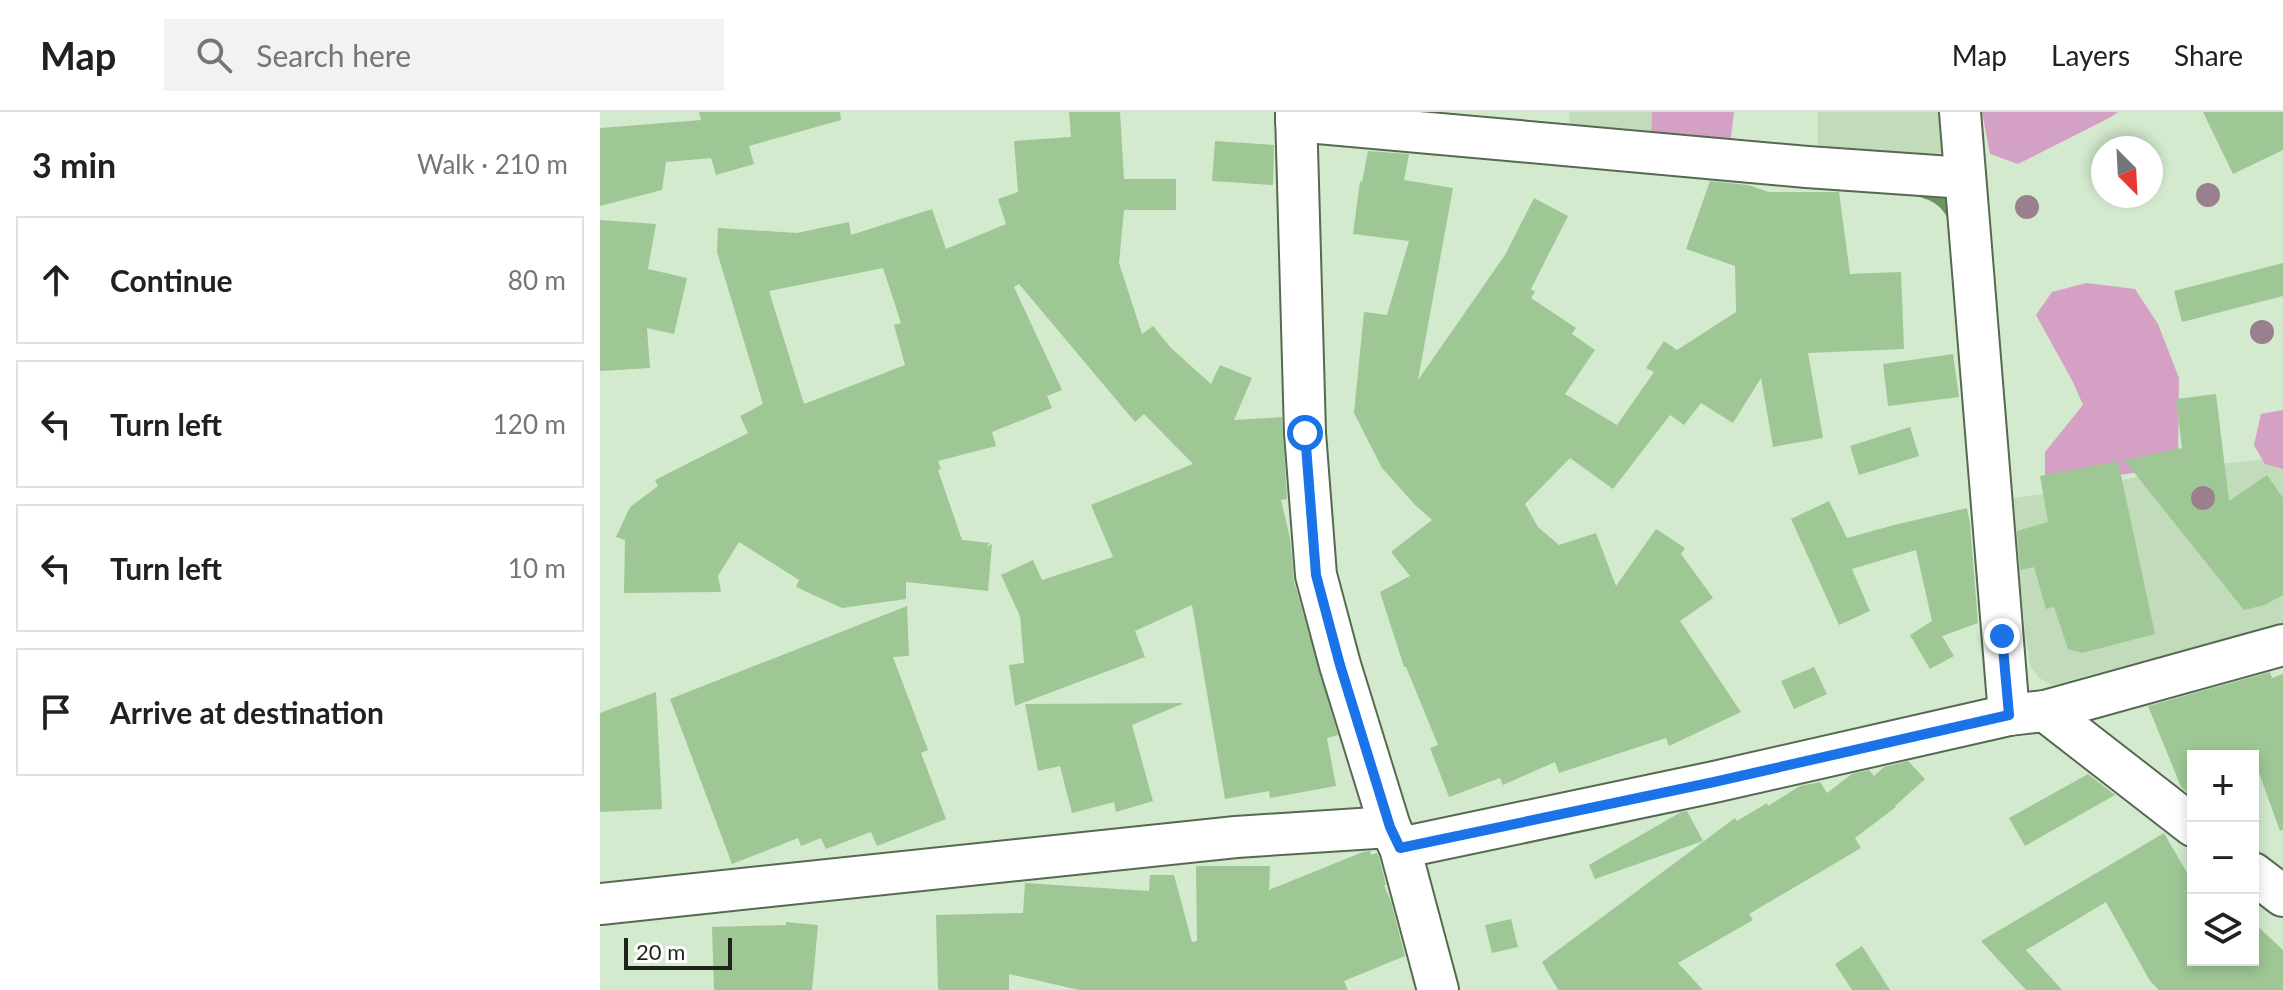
<!DOCTYPE html>
<html lang="en">
<head>
<meta charset="utf-8">
<style>
  :root { --surface:#fff; --page:#f2f2f2; --text:#202124; --muted:#757577; --line:#e0e0e0 }
  body { margin:0; font-family:Lato,sans-serif; background:var(--page); color:var(--text) }
  .controls { position:absolute; right:24px; bottom:24px; display:grid; overflow:hidden; border-radius:0px; box-shadow:0 4px 12px #0003 }
  .controls button { width:72px; height:72px; display:grid; place-items:center; padding:0; border:0; border-bottom:2px solid var(--line); background:var(--surface); color:var(--text); font:40px sans-serif }
  .compass { position:absolute; left:1491px; top:24px; width:72px; height:72px; border-radius:50%; background:var(--surface); box-shadow:0 4px 12px #0003; rotate:156deg }
  .scale { position:absolute; left:24px; bottom:20px; width:108px; box-sizing:border-box; padding-left:8px; border:4px solid #1d251b; border-top:0; font-size:22px; line-height:28px; white-space:nowrap; color:#1d251b; -webkit-text-stroke:6px #fff; paint-order:stroke }
  .stop { position:absolute; width:24px; height:24px; margin:-18px; border:6px solid #1a73e8; border-radius:50%; background:#fff }
  .stop.end { background:#1a73e8; border-color:#fff; box-shadow:0 2px 8px #0008 }
  .list { margin:0; padding:0; list-style:none }
  h2 { display:flex; justify-content:space-between; align-items:center; height:104px; margin:0; padding:0 32px; font-size:34px }
  h2 small { font-size:26px; font-weight:400; color:var(--muted) }
  .list li { display:grid; grid-template-columns:52px 1fr auto; gap:24px; align-items:center; box-sizing:border-box; height:128px; margin:0 16px 16px; padding:0 16px; border:2px solid var(--line); border-radius:0px }
  .list b { display:block; font-size:30px; white-space:nowrap }
  .list em { font-size:26px; font-style:normal; color:var(--muted) }
  .icon { flex:none; width:44px; height:44px; fill:none; stroke:currentColor; stroke-width:2; stroke-linecap:round; stroke-linejoin:round }
  .map { position:relative; flex:none; width:1683px; height:878px; overflow:hidden }
  header { display:flex; align-items:center; gap:48px; box-sizing:border-box; height:112px; padding:0 40px; background:var(--surface); border-bottom:2px solid var(--line) }
  header strong { font-size:38px }
  nav { display:flex; gap:44px; margin-inline-start:auto; font-size:28px }
  .search { width:560px; height:72px; background:var(--page); display:flex; align-items:center; gap:20px; box-sizing:border-box; padding:0 28px; border-radius:0px; color:var(--muted); font-size:30px }
  main { display:flex }
  aside { flex:1; background:var(--surface) }
  .map>svg:first-child { display:block }
  .built { fill:#c2dcbb }
  .green { fill:#d4a0c4 }
  .lines { fill:none; stroke-linecap:round; stroke-linejoin:round }
  .stream { stroke:#6d9464; stroke-width:11 }
  .building { fill:#9fc795; fill-rule:evenodd }
  .minor-casing { stroke:#566951; stroke-width:44 }
  .minor { stroke:#fff; stroke-width:40 }
  .tree { fill:#9a808f }
  .route { stroke:#1a73e8; stroke-width:10 }
</style>
</head>
<body>
<header>
<strong>Map</strong>
<div class="search"><svg class="icon" aria-label="search" viewBox="0 0 24 24"><circle cx="10" cy="10" r="6"/><path d="M15 15l6 6"/></svg>Search here</div>
<nav><a>Map</a><a>Layers</a><a>Share</a></nav>
</header>
<main>
<aside>
<h2>3 min<small>Walk · 210 m</small></h2>
<ul class="list">
<li><svg class="icon" aria-label="ahead" viewBox="0 0 24 24"><path d="M12 20V5M6 11l6-6 6 6"/></svg><div><b>Continue</b></div><em>80 m</em></li>
<li><svg class="icon" aria-label="left" viewBox="0 0 24 24"><path d="M17 20v-9H6M10 6l-5 5 5 5"/></svg><div><b>Turn left</b></div><em>120 m</em></li>
<li><svg class="icon" aria-label="left" viewBox="0 0 24 24"><path d="M17 20v-9H6M10 6l-5 5 5 5"/></svg><div><b>Turn left</b></div><em>10 m</em></li>
<li><svg class="icon" aria-label="arrive" viewBox="0 0 24 24"><path d="M6 21V4h12l-3 4 3 4H6"/></svg><div><b>Arrive at destination</b></div></li>
</ul>
</aside>
<div class="map">
<svg width="1683" height="878" viewBox="0 0 1683 878">
  <rect width="100%" height="100%" fill="#d3eace"/>
  <g class="built">
    <path d="M969,0H1052L1051,25L970,20Z"/>
    <path d="M1218,0H1341L1345,21L1342,40L1323,50L1218,44Z"/>
    <path d="M1683,345V511L1453,573L1439,566L1430,554L1408,387L1468,378L1586,356Z"/>
  </g>
  <g class="green">
    <path d="M1052,0H1134L1130,33L1051,25Z"/>
    <path d="M1382,0H1518L1511,5L1418,52L1390,42Z"/>
    <path d="M1486,171L1535,177L1558,212L1579,266L1578,347C1538,367 1488,365 1445,367V340L1483,293L1473,270L1436,203L1452,180Z"/>
    <path d="M1683,298V357L1665,352L1654,333L1661,302Z"/>
  </g>
  <g class="lines">
    <path class="stream" d="M1325,81C1339,85 1349,94 1354,108"/>
  </g>
  <g class="building">
    <path d="M99,0H240L241,8L149,34L154,52L116,63L111,46L66,50L62,78L0,94V16L101,8Z"/>
    <path d="M469,0H520L524,67H576V98H524L519,151L542,222L553,214L571,236L611,272L620,253L652,266L634,308L682,305L687,387L681,388L690,426L694,469L738,623L727,626L736,674L670,686L669,679L625,687L592,493L535,519L545,545L415,594L409,553L424,551L420,504L401,463L433,448L442,468L513,445L491,393L593,352L544,302L535,310L419,172L414,175L462,278L447,284L452,296L392,320L396,334L338,349L341,357L338,358L362,428L390,431L386,435L392,432L388,479L306,470V487L242,496L196,475L199,468L139,430L118,464L121,480L24,481L25,428L16,425L30,395L58,374L55,368L148,321L140,304L163,292L117,140L118,116L197,121L249,110L251,123L332,97L346,137L406,112L398,87L418,80L414,29L471,25ZM283,156L301,211L294,213L305,253L204,292L169,179Z"/>
    <path d="M1603,0H1683V38L1633,62Z"/>
    <path d="M615,29L674,33L673,73L612,69Z"/>
    <path d="M768,39L809,42L804,68L853,76L818,268L905,143L934,86L968,104L931,177L935,180L931,186L976,216L972,222L995,238L965,282L1017,313L1054,260L1046,256L1064,229L1077,238L1136,200L1135,154L1086,137L1110,69L1148,73L1169,80H1239L1250,162L1301,160L1304,237L1208,241L1223,326L1173,335L1161,266L1133,311L1101,291L1084,313L1070,303L1013,377L970,346L925,392L938,415L959,433L996,421L1016,474L1056,417L1085,436L1081,442L1113,486L1080,509L1141,600L1069,634L1066,626L959,661L955,650L903,673L900,666L849,685L830,636L838,633L806,555H804L780,480L810,464L791,440L832,408L815,393L782,356L754,301L764,200L787,203L809,129L753,122L760,69L762,70Z"/>
    <path d="M0,108L56,112L48,157L87,166L74,222L47,216L50,256L0,259Z"/>
    <path d="M1683,151V184L1582,210L1574,179Z"/>
    <path d="M1353,242L1359,285L1288,294L1283,252Z"/>
    <path d="M1616,282L1629,389L1667,363L1683,386V483L1665,493L1644,498L1524,348L1582,336L1576,287Z"/>
    <path d="M1310,315L1319,344L1259,363L1250,334Z"/>
    <path d="M1518,349L1555,522L1482,541L1468,537L1454,495L1446,497L1434,455L1420,458L1417,419L1448,410L1440,364Z"/>
    <path d="M1229,389L1247,426L1294,413L1367,396L1370,412L1378,511L1342,524L1354,544L1330,557L1310,523L1332,509L1316,438L1252,457L1270,499L1239,513L1191,407Z"/>
    <path d="M307,494L309,544L293,545L328,638L321,641L346,707L277,734L271,720L226,737L221,726L201,734L198,726L132,752L70,587Z"/>
    <path d="M1214,555L1227,582L1194,597L1181,569Z"/>
    <path d="M1670,560L1672,566L1683,562V718L1680,719L1653,644H1593V685L1581,675L1548,594Z"/>
    <path d="M56,580L62,697L0,700V601Z"/>
    <path d="M582,591V592L532,613L553,689L516,700L514,690L472,701L460,654L438,659L425,592Z"/>
    <path d="M1308,649L1325,667L1295,694L1296,695L1255,726L1261,736L1149,802L1153,808L1078,851L1103,878H958L942,850L1135,706L1137,709L1167,691L1168,694L1200,674L1220,670L1227,681L1252,662L1269,658L1274,664L1284,655Z"/>
    <path d="M1488,662L1515,683L1425,734L1409,706Z"/>
    <path d="M1087,699L1103,729L995,767L989,753L1081,700Z"/>
    <path d="M1564,721L1593,771V848H1653V810L1683,838V878H1559L1550,869L1506,790L1426,838L1462,878H1426L1381,829Z"/>
    <path d="M770,739L771,743L777,741L779,745L786,773H784L791,790L805,844L744,869L748,878H479L409,862V878H338L336,803L423,801L425,771L549,779L550,763H574L592,830L597,829L596,754H670L669,778L763,740Z"/>
    <path d="M911,807L918,835L892,841L885,813Z"/>
    <path d="M186,810L218,813L212,878H114L112,815L186,813Z"/>
    <path d="M1262,834L1290,878H1252L1235,852Z"/>
  </g>
  <g class="lines">
    <defs>
      <g id="minor">
        <path d="M696,0L705,321L716,463L740,553L790,715L800,736L838,878"/>
        <path d="M1360,0L1409,603"/>
        <path d="M696,9L1207,55L1365,66"/>
        <path d="M1445,599L1593,714"/>
        <path d="M800,736L1114,670L1409,603L1445,599L1683,533"/>
        <path d="M1653,761L1683,784"/>
        <path d="M0,792L636,725L790,715"/>
      </g>
    </defs>
    <use href="#minor" class="minor-casing"/>
    <use href="#minor" class="minor"/>
  </g>
  <g class="tree">
    <circle cx="1608" cy="83" r="12"/>
    <circle cx="1427" cy="95" r="12"/>
    <circle cx="1662" cy="220" r="12"/>
    <circle cx="1603" cy="386" r="12"/>
  </g>
  <g class="lines">
    <path class="route" d="M705,321L716,463L740,553L790,715L800,736L1114,670L1409,603L1402,524"/>
  </g>
</svg>
<div class="controls">
<button>+</button>
<button>−</button>
<button><svg class="icon" aria-label="layers" viewBox="0 0 24 24"><path d="M12 4l9 5-9 5-9-5zM3 14l9 5 9-5"/></svg></button>
</div>
<svg class="compass" viewBox="-18 -18 36 36"><path d="M0-13l5 13h-10z" fill="#e53935"/><path d="M0 13l5-13h-10z" fill="#757577"/></svg>
<div class="scale">20 m</div>
<div class="stop" style="left:705px;top:321px"></div>
<div class="stop end" style="left:1402px;top:524px"></div>
</div>
</main>
</body>
</html>
